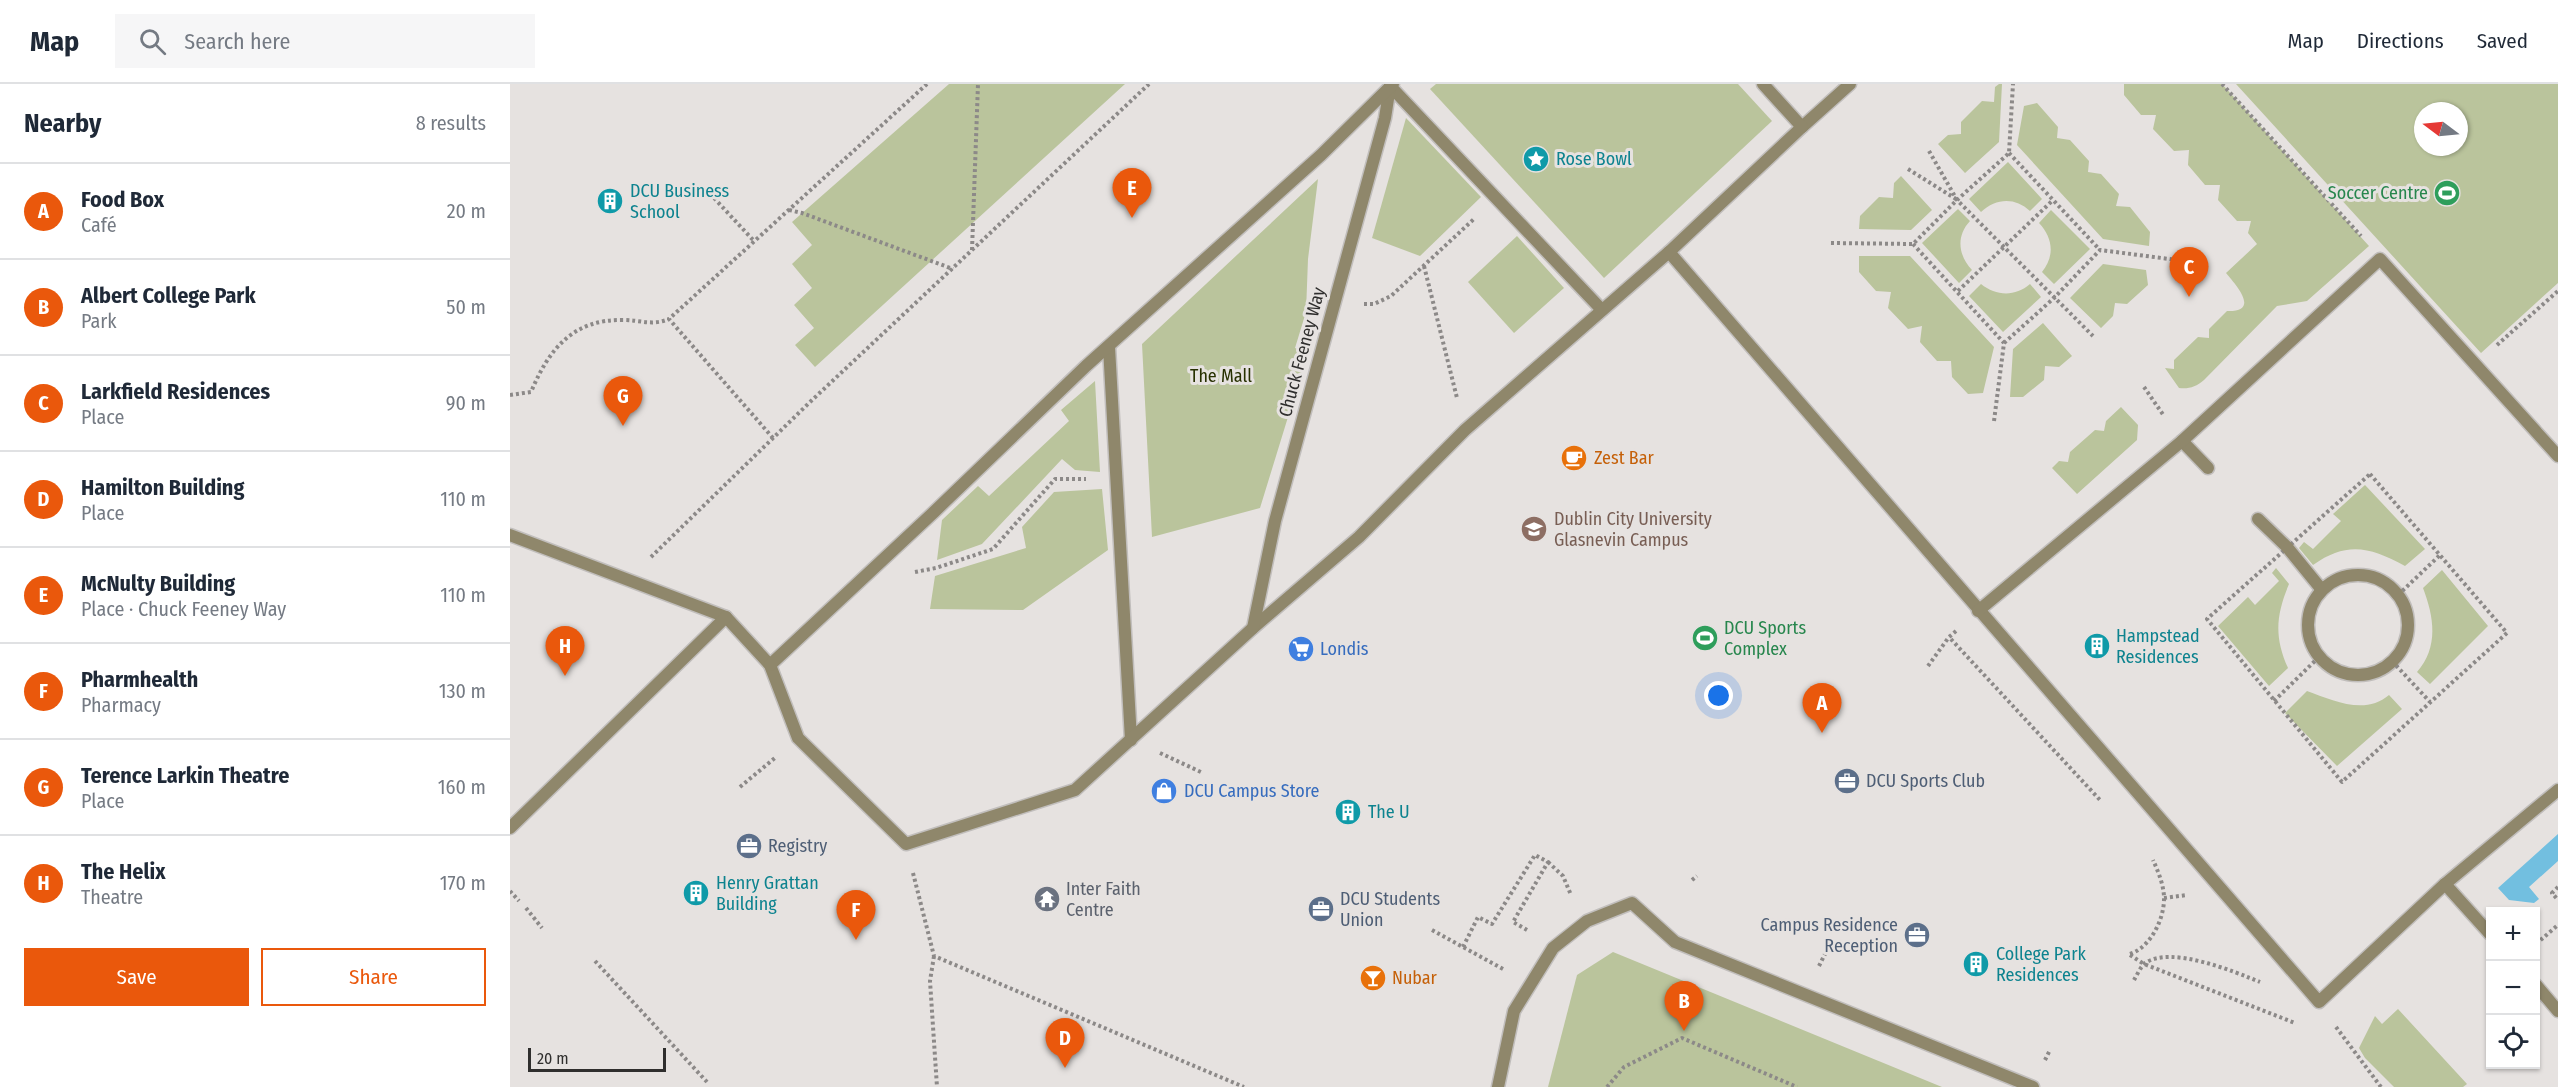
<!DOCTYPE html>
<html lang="en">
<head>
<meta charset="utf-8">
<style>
  :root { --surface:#fff; --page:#f6f6f7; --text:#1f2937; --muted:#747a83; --line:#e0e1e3; --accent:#ea580c }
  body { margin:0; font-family:"Fira Sans Condensed",sans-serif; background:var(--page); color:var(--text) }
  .controls { position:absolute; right:18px; bottom:18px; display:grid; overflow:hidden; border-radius:0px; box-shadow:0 2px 4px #0004 }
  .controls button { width:54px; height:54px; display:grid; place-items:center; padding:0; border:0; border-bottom:2px solid var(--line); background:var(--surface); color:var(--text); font:30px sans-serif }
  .compass { position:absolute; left:1904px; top:18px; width:54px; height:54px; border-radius:50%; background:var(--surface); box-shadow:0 2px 4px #0004; rotate:286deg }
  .scale { position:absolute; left:18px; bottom:15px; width:138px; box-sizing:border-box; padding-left:6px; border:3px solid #2f2e2d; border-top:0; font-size:16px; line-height:21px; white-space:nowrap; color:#2f2e2d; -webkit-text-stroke:4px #e6e2e0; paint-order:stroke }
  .you { position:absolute; left:1209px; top:612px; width:21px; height:21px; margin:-15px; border:4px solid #fff; border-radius:50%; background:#1a73e8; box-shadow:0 0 0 9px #1a73e833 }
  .badge { display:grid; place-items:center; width:39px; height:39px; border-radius:50%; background:var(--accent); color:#fff; font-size:20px; font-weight:700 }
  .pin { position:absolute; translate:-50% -50px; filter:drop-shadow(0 2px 3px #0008) }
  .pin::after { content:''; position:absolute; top:32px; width:21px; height:18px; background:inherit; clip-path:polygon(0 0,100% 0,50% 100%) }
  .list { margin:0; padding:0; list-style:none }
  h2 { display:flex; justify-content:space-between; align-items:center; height:78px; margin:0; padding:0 24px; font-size:26px }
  h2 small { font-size:20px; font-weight:400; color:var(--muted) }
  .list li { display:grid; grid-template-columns:39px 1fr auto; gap:18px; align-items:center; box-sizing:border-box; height:96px; padding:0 24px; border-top:2px solid var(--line) }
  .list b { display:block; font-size:22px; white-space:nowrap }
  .list p { margin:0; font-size:20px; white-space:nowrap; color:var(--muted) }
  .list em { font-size:20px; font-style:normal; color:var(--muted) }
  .actions { display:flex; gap:12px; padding:18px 24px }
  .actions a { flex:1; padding:14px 0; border:2px solid var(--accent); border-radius:0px; text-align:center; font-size:21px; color:var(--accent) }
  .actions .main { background:var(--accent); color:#fff }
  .icon { flex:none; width:33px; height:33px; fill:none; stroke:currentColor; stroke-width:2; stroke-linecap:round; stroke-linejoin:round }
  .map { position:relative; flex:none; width:2048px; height:1003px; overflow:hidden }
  header { display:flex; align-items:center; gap:36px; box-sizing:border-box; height:84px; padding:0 30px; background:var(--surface); border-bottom:2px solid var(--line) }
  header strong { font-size:28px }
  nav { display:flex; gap:33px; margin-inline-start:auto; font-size:21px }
  .search { width:420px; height:54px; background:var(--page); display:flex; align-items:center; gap:15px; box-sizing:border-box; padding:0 21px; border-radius:0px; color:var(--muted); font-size:22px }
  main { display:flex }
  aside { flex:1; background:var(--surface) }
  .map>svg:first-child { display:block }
  .green { fill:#bac49c; fill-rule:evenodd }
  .water { fill:#72bfe0 }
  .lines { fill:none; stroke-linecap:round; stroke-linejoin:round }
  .lane-casing { stroke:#c1bebc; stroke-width:15 }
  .street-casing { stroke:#c1bebc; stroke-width:15 }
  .path { stroke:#8c8988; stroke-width:4; stroke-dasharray:3 3; stroke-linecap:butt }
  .lane { stroke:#8f876b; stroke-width:12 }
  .street { stroke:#8f876b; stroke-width:12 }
  .labels { text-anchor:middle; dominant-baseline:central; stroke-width:6; stroke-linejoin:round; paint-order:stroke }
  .culture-label { font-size:18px; fill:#0d838f; stroke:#e6e2e0; text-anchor:start }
  .leisure-label { font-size:18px; fill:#27864d; stroke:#e6e2e0; text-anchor:end }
  .street-label { font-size:18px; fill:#2f2e2d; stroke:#e6e2e0 }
  .park-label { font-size:18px; fill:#273000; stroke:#e6e2e0 }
  .food-label { font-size:18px; fill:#c56008; stroke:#e6e2e0; text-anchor:start }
  .education-label { font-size:18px; fill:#785e54; stroke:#e6e2e0; text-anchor:start }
  .shop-label { font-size:18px; fill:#366cbe; stroke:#e6e2e0; text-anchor:start }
  .service-label { font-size:18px; fill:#4e5e75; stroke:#e6e2e0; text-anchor:start }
  .worship-label { font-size:18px; fill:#5b616d; stroke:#e6e2e0; text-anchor:start }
</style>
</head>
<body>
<header>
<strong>Map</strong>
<div class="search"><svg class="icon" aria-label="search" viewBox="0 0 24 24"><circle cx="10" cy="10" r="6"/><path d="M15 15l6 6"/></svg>Search here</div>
<nav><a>Map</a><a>Directions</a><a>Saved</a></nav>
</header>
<main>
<aside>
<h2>Nearby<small>8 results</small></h2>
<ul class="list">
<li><span class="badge">A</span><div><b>Food Box</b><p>Café</p></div><em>20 m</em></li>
<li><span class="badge">B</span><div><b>Albert College Park</b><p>Park</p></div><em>50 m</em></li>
<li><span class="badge">C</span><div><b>Larkfield Residences</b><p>Place</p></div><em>90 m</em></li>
<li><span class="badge">D</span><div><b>Hamilton Building</b><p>Place</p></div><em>110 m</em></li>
<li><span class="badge">E</span><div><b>McNulty Building</b><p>Place · Chuck Feeney Way</p></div><em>110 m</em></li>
<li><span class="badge">F</span><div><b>Pharmhealth</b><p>Pharmacy</p></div><em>130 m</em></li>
<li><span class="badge">G</span><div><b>Terence Larkin Theatre</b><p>Place</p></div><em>160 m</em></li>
<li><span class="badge">H</span><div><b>The Helix</b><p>Theatre</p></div><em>170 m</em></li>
</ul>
<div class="actions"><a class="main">Save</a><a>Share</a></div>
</aside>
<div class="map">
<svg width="2048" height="1003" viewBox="0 0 2048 1003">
  <rect width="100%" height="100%" fill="#e6e2e0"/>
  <g class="green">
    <path d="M439,0H615L305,283L285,261L304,244L284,221L302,204L282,180L302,161L282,138Z"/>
    <path d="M926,0H1228L1262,37L1094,194L920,5Z"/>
    <path d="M1489,0H1492L1489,58L1455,89L1428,60L1438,51L1451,50V38L1472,17L1484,18L1485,3Z"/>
    <path d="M1614,0H1712L1859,162L1797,217L1767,222L1694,296C1686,303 1679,305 1669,304L1655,284L1664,285V276L1688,253L1699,254V245L1717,227C1751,228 1726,201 1716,189L1747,160L1738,149L1741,137H1727L1708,116L1710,101H1695L1678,81L1679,66L1664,67L1643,45L1646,31H1631L1614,11Z"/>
    <path d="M1726,0H2048V199L1971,269ZM1913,27H1949V63H1913Z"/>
    <path d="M1527,19L1548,43L1547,54L1560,56L1579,77L1578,88L1591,90L1609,110L1606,122L1620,123L1640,148L1639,162L1593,155L1507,61L1514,22Z"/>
    <path d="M896,34L971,113L910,172L862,154Z"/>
    <path d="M1498,78L1532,115L1520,127C1505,113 1486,114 1471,128L1459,115Z"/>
    <path d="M1391,92L1422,126L1401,146L1349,145L1350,132L1369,113L1383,114L1384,99Z"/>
    <path d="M808,95L798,175L796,228L785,264L798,268L750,424L642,453L632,260Z"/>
    <path d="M1448,125L1460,137C1446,152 1448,171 1462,186L1449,199L1412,159Z"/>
    <path d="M1541,126L1580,165L1544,200L1532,188C1545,172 1543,154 1529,139Z"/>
    <path d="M1007,152L1054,204L1004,249L958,198Z"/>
    <path d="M1349,172H1400L1484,263L1473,309L1458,310L1442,293L1441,277H1427L1410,258L1412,242L1398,245L1378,224L1381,208L1366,207L1349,188Z"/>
    <path d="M1593,180L1636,186L1638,201L1617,220L1605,219L1603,232L1591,244L1560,214Z"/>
    <path d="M1471,200C1486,212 1505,213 1520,200L1531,213L1493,248L1459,212Z"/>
    <path d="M1533,239L1562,272L1549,283L1535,282L1534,296L1513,313H1500L1503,265Z"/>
    <path d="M585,297L590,388L565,386L552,375L472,460L427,476L432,436L468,402L479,412L559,337L551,326Z"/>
    <path d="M1611,323L1628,341L1627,356L1567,410L1542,384L1549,377L1558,378L1560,368L1585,346L1594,347L1596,337Z"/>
    <path d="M1855,401L1915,465L1895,482C1860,463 1837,457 1803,481L1789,464L1794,458L1803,465L1831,437L1823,430Z"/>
    <path d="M592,405L598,466L513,526L420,525L425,492L516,464L512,443L544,408Z"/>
    <path d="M1766,484L1779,500C1766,531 1764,553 1778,584L1759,602L1708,542L1738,513L1745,521L1769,497L1762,489Z"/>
    <path d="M1932,486L1978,542L1920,600L1907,588C1929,563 1924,533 1913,504Z"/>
    <path d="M1797,607C1822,616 1855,632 1879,611L1892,625L1827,682L1775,629Z"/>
    <path d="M1103,868L1432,1003H1038L1067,891Z"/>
    <path d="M1888,925L1957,1000L1953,1003H1884L1855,974L1849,964L1865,932L1872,940Z"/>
  </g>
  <path class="water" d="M2048,750V777L2019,803L2029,815L2024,819L1999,816L1988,804Z"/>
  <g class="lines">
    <defs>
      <g id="lane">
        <path d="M1159,168L1809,918L1935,800L2048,706"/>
        <path d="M1672,357L1698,384"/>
        <path d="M1748,435L1777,463L1812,506"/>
        <circle cx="1848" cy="541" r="50"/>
        <path d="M1468,527L1672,357L1870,175L2048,372"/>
        <path d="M1935,800L1980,850"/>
        <path d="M2026,901L2048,927"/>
        <path d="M988,1003L1004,927L1043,864L1077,837L1122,819L1165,858L1523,1003"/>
      </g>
      <g id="street">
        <path d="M880,2L1092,226"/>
        <path d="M1292,43L1340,0"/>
        <path d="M599,263L621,656"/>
        <path d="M0,451L216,533L260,581L288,654L396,760L565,706L743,544L849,453L955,346L1159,168L1292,43L1253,0"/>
        <path d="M743,544L765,437L875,34L880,2"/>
        <path d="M260,581L424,428L576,282L811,71L883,0"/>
        <path d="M0,744L216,533"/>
      </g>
    </defs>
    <use href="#lane" class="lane-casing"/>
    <use href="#street" class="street-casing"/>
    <g class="path">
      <path d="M1712,0L1851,152"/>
      <path d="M1419,67L1447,116L1583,252"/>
      <path d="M1499,69L1590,166"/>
      <path d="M1398,85L1446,115"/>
      <path d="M204,114L244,157"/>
      <path d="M279,126L292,129L443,185"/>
      <path d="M1321,159L1403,160L1447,116L1499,69L1503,0"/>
      <path d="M1403,160L1494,259L1484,337"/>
      <path d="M462,166L468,0"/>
      <path d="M914,182L947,314"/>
      <path d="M1448,207L1542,117"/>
      <path d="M854,220H864L881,212L965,134"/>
      <path d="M1494,259L1544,214L1590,166L1667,176"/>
      <path d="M1987,261L2048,207"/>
      <path d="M1634,303L1654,332"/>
      <path d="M0,311L21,308C39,265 63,235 113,236C131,236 142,242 159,235"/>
      <path d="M263,354L159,235L417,0"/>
      <path d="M1860,390L1997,549L1832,698L1697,535Z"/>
      <path d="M141,473L300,318L639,0"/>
      <path d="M405,488L426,484L483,465L545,395H576"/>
      <path d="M1888,511L1930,471"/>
      <path d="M1446,547L1439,553L1590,716"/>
      <path d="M1882,577L1920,618"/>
      <path d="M1418,582L1439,553"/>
      <path d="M1764,617L1809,573"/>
      <path d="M650,669L693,689"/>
      <path d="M230,703L266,673"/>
      <path d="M1038,778L1053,792L1061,811"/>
      <path d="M403,789L424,872L734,1003"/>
      <path d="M1182,796L1187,792"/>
      <path d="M2048,803L2042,809L2048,816"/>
      <path d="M0,807L9,817"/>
      <path d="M1654,814L1677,811"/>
      <path d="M16,824L32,844"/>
      <path d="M922,846L993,885"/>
      <path d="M2026,860L2048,841"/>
      <path d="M953,863L968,833L982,840L1025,771L1038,778L1003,838L1017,846"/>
      <path d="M1620,870C1641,863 1655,834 1654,812C1653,799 1648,787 1643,776"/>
      <path d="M1620,871L1634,880L1785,939"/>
      <path d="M424,872L420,897L427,1003"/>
      <path d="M85,877L197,998"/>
      <path d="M1309,882L1316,868"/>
      <path d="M1624,896C1627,891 1630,884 1634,880C1659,860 1725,888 1750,898"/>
      <path d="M1826,943L1871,1003"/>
      <path d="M1535,976L1540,966"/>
      <path d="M1097,1003L1114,983L1172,954L1287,1003"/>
    </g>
    <use href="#lane" class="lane"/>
    <use href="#street" class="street"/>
  </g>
  <defs>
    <symbol id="sight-disc" viewBox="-11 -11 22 22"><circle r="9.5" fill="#0f9aa8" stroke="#e6e2e0"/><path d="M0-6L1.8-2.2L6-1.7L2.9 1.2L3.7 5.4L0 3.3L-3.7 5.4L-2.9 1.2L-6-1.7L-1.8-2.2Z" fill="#fff"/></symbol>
    <symbol id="stadium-disc" viewBox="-11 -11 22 22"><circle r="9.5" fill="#2e9e5b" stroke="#e6e2e0"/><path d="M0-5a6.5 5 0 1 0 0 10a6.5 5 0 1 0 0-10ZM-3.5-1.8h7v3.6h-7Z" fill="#fff"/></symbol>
    <symbol id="building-disc" viewBox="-11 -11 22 22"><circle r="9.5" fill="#0f9aa8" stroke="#e6e2e0"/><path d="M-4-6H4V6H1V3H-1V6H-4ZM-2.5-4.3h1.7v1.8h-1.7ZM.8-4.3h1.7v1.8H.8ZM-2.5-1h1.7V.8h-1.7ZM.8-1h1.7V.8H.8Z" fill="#fff"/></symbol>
    <symbol id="cafe-disc" viewBox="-11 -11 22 22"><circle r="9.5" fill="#e8710a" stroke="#e6e2e0"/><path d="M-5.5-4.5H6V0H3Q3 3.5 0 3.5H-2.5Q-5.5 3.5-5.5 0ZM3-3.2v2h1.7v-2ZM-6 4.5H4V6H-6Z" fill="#fff"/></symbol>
    <symbol id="university-disc" viewBox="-11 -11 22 22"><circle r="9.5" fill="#8d6e63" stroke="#e6e2e0"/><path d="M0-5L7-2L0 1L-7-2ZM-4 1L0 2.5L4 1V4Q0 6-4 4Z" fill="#fff"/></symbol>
    <symbol id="supermarket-disc" viewBox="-11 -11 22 22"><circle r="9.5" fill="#3f7fe0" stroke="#e6e2e0"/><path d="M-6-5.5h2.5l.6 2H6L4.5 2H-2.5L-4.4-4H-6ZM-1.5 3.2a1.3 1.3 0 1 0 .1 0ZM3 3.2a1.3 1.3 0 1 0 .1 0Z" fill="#fff"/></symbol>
    <symbol id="office-disc" viewBox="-11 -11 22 22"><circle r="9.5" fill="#5c6f8a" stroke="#e6e2e0"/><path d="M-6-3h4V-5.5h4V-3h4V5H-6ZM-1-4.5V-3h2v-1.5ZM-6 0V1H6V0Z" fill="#fff"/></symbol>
    <symbol id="shop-disc" viewBox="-11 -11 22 22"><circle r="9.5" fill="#3f7fe0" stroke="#e6e2e0"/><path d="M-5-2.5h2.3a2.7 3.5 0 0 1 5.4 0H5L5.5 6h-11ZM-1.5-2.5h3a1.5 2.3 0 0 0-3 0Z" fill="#fff"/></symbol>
    <symbol id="temple-disc" viewBox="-11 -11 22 22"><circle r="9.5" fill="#6b7280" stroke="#e6e2e0"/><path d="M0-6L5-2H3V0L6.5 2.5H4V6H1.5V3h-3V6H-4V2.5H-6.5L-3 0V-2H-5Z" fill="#fff"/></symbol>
    <symbol id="bar-disc" viewBox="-11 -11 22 22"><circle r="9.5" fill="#e8710a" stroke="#e6e2e0"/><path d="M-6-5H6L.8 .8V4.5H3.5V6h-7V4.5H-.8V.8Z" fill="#fff"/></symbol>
  </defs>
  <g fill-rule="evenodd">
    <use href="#sight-disc" x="1011" y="60" width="30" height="30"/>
    <use href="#stadium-disc" x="1922" y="94" width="30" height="30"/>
    <use href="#building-disc" x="85" y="102" width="30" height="30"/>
    <use href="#cafe-disc" x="1049" y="359" width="30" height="30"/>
    <use href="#university-disc" x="1009" y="430" width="30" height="30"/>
    <use href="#stadium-disc" x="1180" y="539" width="30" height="30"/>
    <use href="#building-disc" x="1572" y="547" width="30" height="30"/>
    <use href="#supermarket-disc" x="776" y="550" width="30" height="30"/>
    <use href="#office-disc" x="1322" y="682" width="30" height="30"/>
    <use href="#shop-disc" x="639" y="692" width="30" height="30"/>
    <use href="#building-disc" x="823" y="713" width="30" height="30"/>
    <use href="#office-disc" x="224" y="747" width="30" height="30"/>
    <use href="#building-disc" x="171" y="794" width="30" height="30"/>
    <use href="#temple-disc" x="522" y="800" width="30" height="30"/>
    <use href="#office-disc" x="796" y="810" width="30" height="30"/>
    <use href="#office-disc" x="1392" y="836" width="30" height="30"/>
    <use href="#building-disc" x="1451" y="865" width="30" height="30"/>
    <use href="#bar-disc" x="848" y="879" width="30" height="30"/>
  </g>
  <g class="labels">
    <g class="culture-label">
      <text x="1046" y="75">Rose Bowl</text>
      <text x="120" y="107">DCU Business<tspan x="120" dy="21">School</tspan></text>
      <text x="1606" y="552">Hampstead<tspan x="1606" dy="21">Residences</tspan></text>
      <text x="858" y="728">The U</text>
      <text x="206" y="799">Henry Grattan<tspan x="206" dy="21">Building</tspan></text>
      <text x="1486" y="870">College Park<tspan x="1486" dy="21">Residences</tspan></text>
    </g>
    <g class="leisure-label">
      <text x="1918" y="109">Soccer Centre</text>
      <text x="1214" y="544" text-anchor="start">DCU Sports<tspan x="1214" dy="21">Complex</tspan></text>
    </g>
    <g class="street-label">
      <text transform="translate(792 268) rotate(-75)">Chuck Feeney Way</text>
    </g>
    <g class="park-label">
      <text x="711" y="292">The Mall</text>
    </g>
    <g class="food-label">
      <text x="1084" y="374">Zest Bar</text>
      <text x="882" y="894">Nubar</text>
    </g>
    <g class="education-label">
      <text x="1044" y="435">Dublin City University<tspan x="1044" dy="21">Glasnevin Campus</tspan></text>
    </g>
    <g class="shop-label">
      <text x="810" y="565">Londis</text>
      <text x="674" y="707">DCU Campus Store</text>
    </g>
    <g class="service-label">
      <text x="1356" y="697">DCU Sports Club</text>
      <text x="258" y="762">Registry</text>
      <text x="830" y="815">DCU Students<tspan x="830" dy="21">Union</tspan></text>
      <text x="1388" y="841" text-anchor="end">Campus Residence<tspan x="1388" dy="21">Reception</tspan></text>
    </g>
    <g class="worship-label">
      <text x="556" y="805">Inter Faith<tspan x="556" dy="21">Centre</tspan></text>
    </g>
  </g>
</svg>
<div class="controls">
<button>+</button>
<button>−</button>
<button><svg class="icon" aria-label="locate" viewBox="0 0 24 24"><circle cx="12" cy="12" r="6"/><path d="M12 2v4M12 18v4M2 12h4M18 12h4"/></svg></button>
</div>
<svg class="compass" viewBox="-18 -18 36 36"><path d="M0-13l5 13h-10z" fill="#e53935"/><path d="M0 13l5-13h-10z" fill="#747a83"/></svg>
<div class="scale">20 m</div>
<div class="you"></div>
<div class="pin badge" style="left:1312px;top:649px">A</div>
<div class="pin badge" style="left:1174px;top:947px">B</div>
<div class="pin badge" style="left:1679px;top:213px">C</div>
<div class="pin badge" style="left:555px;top:984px">D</div>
<div class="pin badge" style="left:622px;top:134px">E</div>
<div class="pin badge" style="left:346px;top:856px">F</div>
<div class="pin badge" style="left:113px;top:342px">G</div>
<div class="pin badge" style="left:55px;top:592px">H</div>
</div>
</main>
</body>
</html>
